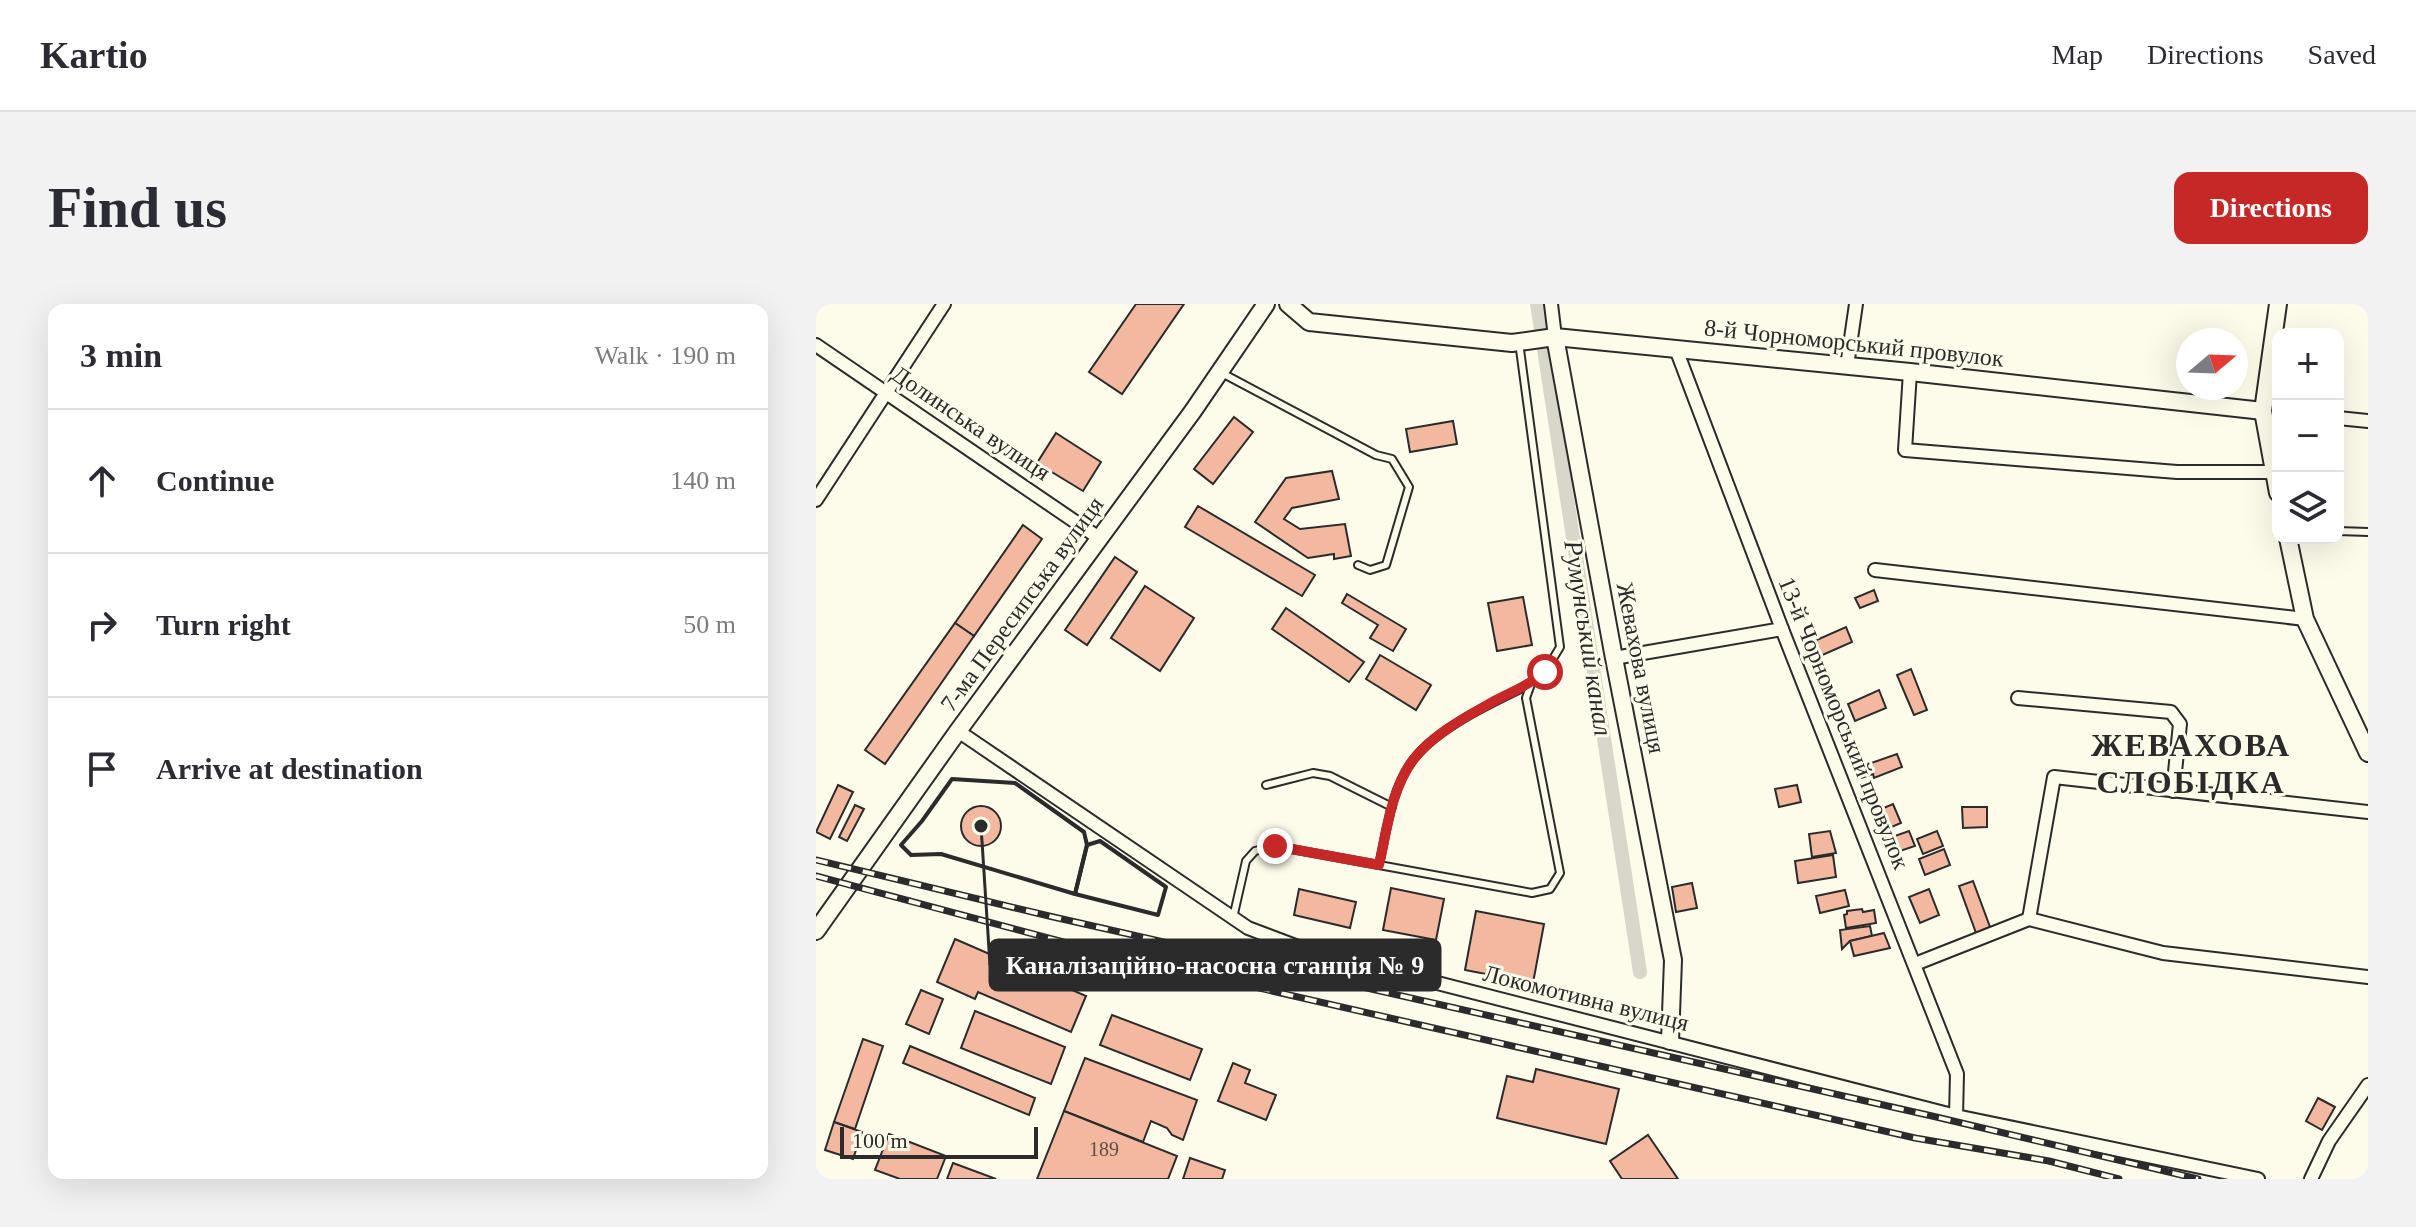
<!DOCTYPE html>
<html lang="en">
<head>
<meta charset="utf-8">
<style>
  :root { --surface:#fff; --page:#f2f2f3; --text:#2b2b33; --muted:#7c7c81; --line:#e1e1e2; --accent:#c62828 }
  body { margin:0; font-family:"Times New Roman",serif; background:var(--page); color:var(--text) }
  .controls { position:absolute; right:24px; top:24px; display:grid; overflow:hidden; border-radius:16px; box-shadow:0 8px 32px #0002 }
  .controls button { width:72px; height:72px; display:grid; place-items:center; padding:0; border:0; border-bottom:2px solid var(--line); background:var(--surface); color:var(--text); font:40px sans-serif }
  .compass { position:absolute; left:1360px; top:24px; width:72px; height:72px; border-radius:50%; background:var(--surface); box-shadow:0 8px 32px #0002; rotate:71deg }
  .scale { position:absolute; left:24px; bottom:20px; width:198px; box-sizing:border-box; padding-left:8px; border:4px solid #2b2b2b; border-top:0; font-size:22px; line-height:28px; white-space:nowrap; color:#2b2b2b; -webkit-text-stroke:6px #fdfbea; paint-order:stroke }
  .stop { position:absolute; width:24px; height:24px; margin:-18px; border:6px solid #c62828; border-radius:50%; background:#fff }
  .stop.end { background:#c62828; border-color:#fff; box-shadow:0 2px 8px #0008 }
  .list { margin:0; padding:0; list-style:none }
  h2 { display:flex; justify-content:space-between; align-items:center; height:104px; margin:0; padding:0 32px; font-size:34px }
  h2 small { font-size:26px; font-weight:400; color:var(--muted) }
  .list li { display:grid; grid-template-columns:52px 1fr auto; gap:24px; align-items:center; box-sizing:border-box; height:144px; padding:0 32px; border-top:2px solid var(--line) }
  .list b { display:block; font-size:30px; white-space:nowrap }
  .list em { font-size:26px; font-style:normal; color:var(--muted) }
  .icon { flex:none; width:44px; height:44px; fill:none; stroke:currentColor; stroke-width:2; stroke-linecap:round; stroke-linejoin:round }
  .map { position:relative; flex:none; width:1552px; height:875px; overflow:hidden; border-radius:16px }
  header { display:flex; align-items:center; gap:48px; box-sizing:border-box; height:112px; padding:0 40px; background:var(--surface); border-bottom:2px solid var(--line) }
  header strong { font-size:38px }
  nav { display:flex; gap:44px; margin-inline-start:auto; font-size:28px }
  .intro { display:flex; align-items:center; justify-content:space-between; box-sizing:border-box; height:192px; padding:0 48px }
  h1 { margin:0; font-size:56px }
  .button { padding:20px 36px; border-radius:16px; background:var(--accent); color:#fff; font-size:28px; font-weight:700 }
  main { display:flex; gap:48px; padding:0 48px }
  aside { flex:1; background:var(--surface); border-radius:16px; box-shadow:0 8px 32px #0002 }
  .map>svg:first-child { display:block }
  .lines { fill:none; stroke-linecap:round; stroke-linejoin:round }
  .canal { stroke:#d8d7c9; stroke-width:14 }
  .building { fill:#f2b8a0; stroke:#2b2b2b; stroke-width:2 }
  .lane-casing { stroke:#2b2b2b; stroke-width:10 }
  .street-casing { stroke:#2b2b2b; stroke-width:16 }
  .secondary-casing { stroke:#2b2b2b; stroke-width:20 }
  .lane { stroke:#fdfbea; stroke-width:6 }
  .street { stroke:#fdfbea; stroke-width:12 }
  .secondary { stroke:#fdfbea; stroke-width:16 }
  .rail-casing { stroke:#2b2b2b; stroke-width:7 }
  .rail { stroke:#fdfbea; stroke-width:4; stroke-dasharray:12; stroke-linecap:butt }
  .wall { stroke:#2b2b2b; stroke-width:4 }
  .route { stroke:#c62828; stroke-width:10 }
  .labels { text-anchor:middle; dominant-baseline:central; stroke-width:6; stroke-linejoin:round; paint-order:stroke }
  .number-label { font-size:20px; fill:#5d4e48 }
  .street-label { font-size:24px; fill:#2b2b2b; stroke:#fdfbea }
  .water-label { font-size:26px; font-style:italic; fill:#2b2b2b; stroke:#fdfbea }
  .district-label { font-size:32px; font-weight:bold; letter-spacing:2px; fill:#2b2b2b; stroke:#fdfbea }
  .leader { fill:none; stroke:#2b2b2b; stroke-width:3 }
  .callout-dot { fill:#2b2b2b; stroke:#fdfbea; stroke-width:3 }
  .callout { fill:#2b2b2b; stroke:#2b2b2b; stroke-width:3 }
  .callout-label { font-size:26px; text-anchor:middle; font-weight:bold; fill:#fff }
</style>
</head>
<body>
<header>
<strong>Kartio</strong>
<nav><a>Map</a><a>Directions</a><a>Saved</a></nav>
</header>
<div class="intro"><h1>Find us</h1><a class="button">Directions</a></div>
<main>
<aside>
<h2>3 min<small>Walk · 190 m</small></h2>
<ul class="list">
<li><svg class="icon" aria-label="ahead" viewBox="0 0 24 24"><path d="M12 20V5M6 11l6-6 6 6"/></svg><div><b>Continue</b></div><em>140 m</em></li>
<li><svg class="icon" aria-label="right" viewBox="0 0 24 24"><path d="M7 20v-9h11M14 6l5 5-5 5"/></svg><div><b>Turn right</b></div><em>50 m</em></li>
<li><svg class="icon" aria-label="arrive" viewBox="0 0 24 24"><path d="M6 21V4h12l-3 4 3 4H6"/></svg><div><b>Arrive at destination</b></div></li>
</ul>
</aside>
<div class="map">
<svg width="1552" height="875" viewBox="0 0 1552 875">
  <rect width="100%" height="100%" fill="#fdfbea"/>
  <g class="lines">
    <path class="canal" d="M721,0L824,668"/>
  </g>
  <g class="building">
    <path d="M320,0H368L306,90L273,68Z"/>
    <path d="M418,113L437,128L397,180L378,165Z"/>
    <path d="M637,117L641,140L594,148L590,125Z"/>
    <path d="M240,129L285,158L267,187L221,159Z"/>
    <path d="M516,167L523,195L476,204L468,215L484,225L529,220L535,252L518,255V250L492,254L439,218L470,174Z"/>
    <path d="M382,202L499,271L486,292L369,223Z"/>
    <path d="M207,221L226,235L158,332L139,319Z"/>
    <path d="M299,253L321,268L271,341L249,326Z"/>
    <path d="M329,282L378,314L344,367L295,334Z"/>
    <path d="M1058,286L1062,297L1044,304L1039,294Z"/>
    <path d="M531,290L590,325L577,347L554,334L562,321L526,299Z"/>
    <path d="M707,293L716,341L681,347L672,299Z"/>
    <path d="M470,304L548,358L533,378L456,325Z"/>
    <path d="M139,319L158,332L69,460L49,446Z"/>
    <path d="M1030,323L1036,338L1002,353L996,338Z"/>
    <path d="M564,351L615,381L600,406L550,375Z"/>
    <path d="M1095,365L1111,406L1098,411L1081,371Z"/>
    <path d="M1063,386L1070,404L1039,417L1032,400Z"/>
    <path d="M1081,450L1086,463L1058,474L1057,470L1045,474L1041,464Z"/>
    <path d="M22,481L37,488L14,535L0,528Z"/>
    <path d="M981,481L985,498L963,503L959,485Z"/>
    <path d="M1077,500L1085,519L1066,527L1058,508Z"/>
    <path d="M39,501L48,505L31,537L23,533Z"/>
    <circle cx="165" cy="522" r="20"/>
    <path d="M1146,503H1171V523L1147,524Z"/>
    <path d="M1014,527L1020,549L996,553L993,530Z"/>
    <path d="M1093,527L1099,542L1078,549L1073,534Z"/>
    <path d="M1121,527L1127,542L1107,550L1101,535Z"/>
    <path d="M1128,545L1134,561L1109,571L1103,555Z"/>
    <path d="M1017,551L1020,573L982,579L979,557Z"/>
    <path d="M1157,577L1174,623L1160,629L1143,582Z"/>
    <path d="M876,579L881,604L860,608L856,583Z"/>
    <path d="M575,584L628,595L620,636L567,626Z"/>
    <path d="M483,585L540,598L534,624L478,611Z"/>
    <path d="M1113,585L1123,611L1104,619L1093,593Z"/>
    <path d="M1029,586L1033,602L1004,609L1000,592Z"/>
    <path d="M1046,605L1047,608L1058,606L1060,619L1030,624L1028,611L1031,610V607Z"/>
    <path d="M660,607L728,620L717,679L649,666Z"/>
    <path d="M1054,622L1056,632L1034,637L1026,645L1024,626Z"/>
    <path d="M1068,629L1074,644L1038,652L1034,637Z"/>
    <path d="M139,635L270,692L255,728L162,688L159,695L121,678Z"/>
    <path d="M105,686L127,695L113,730L90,720Z"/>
    <path d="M159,707L249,743L235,780L145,744Z"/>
    <path d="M296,711L386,745L374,776L284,741Z"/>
    <path d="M47,735L67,742L39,825L18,818Z"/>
    <path d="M94,742L219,794L213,811L87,759Z"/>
    <path d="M269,754L381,796L367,836L356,831L351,824L335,817L327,838L248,807Z"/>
    <path d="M417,759L434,766L429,779L460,791L450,816L402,797Z"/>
    <path d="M720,765L803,785L790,840L681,814L691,772L717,778Z"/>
    <path d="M1502,794L1519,803L1506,826L1490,817Z"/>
    <path d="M248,807L361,852L352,875H221Z"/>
    <path d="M18,818L46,828L37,855L9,846Z"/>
    <path d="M73,830L130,852L121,875H84L59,866Z"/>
    <path d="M832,831L862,875H806L794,857Z"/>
    <path d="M374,854L409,866L406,875H367Z"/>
    <path d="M137,859L180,875H131Z"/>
  </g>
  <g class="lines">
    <defs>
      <g id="lane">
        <path d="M404,68L560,151L576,155L593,183L570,261L554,266L542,261"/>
        <path d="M1522,227L1552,228"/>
        <path d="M450,481L497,469L514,472L576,503"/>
        <path d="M563,561C571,526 575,485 597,456C622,423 678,398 715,380"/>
        <path d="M417,614L430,557L439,547L459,542L716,589L734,585L744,569L710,394L715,380L729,368L744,343L703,38"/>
      </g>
      <g id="street">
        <path d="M735,0L739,33"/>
        <path d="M0,41L283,234"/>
        <path d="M860,45L966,325L1141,770L1140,812"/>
        <path d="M1031,62L1040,0"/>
        <path d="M1094,68L1089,146L1361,168H1458"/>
        <path d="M1522,114L1552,117"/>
        <path d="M0,196L128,0"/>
        <path d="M1059,266L1489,315"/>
        <path d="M798,354L966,325"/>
        <path d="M1202,394L1355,408L1364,420L1357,487"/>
        <path d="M142,427L432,624L485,644L1140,812L1442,875"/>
        <path d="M1213,615L1238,473L1552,508"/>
        <path d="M1099,660L1213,615L1347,649L1552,673"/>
        <path d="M1495,875L1513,837L1552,781"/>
      </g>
      <g id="secondary">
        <path d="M472,0L493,18L696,39L739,33L1094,68L1447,107"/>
        <path d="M1462,0L1447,107L1462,189"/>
        <path d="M739,33L798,354L857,656L854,737"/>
        <path d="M1472,234L1489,315L1552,449"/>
        <path d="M0,627L142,427L377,107L450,0"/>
      </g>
    </defs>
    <use href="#lane" class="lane-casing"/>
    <use href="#street" class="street-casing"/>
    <use href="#secondary" class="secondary-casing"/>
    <use href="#lane" class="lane"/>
    <use href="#street" class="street"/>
    <use href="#secondary" class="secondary"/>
    <defs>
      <g id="rail">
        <path d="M0,556L233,612L1116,812L1382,875"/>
        <path d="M0,572L281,647L1099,834L1233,857L1303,875"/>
      </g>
    </defs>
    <use href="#rail" class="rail-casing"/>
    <use href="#rail" class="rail"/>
    <g class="wall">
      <path d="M136,475L199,479L268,528L271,541L259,590L125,550L95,551L85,541L106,517Z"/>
      <path d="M284,537L350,583L342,611L259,590L271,541Z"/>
    </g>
  </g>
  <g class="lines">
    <path class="route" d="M459,542L563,561C571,526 575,486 597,456C614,433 646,415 671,401C690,390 711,383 729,368"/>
  </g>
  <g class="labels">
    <g class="number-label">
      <text x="288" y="845">189</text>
    </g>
    <g class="street-label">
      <text transform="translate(1038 39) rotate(6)">8-й Чорноморський провулок</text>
      <text transform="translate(155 119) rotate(34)">Долинська вулиця</text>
      <text transform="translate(206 300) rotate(-54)">7-ма Пересипська вулиця</text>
      <text transform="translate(825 364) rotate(79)">Жевахова вулиця</text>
      <text transform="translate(1028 419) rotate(68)">13-й Чорноморський провулок</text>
      <text transform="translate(770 694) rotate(14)">Локомотивна вулиця</text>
    </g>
    <g class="water-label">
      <text transform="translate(772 334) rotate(81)">Румунський канал</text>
    </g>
    <g class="district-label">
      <text x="1375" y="441">ЖЕВАХОВА<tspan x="1375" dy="37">СЛОБІДКА</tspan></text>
    </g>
  </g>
  <path class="leader" d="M165 522L174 661"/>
  <circle class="callout-dot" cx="165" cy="522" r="8"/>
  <rect class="callout" x="174" y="636" width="450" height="50" rx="8"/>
  <g class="callout-label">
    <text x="399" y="670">Каналізаційно-насосна станція № 9</text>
  </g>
</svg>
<div class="controls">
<button>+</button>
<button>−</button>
<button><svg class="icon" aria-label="layers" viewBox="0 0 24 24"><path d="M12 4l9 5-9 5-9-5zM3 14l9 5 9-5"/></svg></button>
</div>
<svg class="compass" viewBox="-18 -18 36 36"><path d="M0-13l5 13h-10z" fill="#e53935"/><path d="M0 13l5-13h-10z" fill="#7c7c81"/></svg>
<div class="scale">100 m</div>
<div class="stop" style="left:729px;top:368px"></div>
<div class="stop end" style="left:459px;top:542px"></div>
</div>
</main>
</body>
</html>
